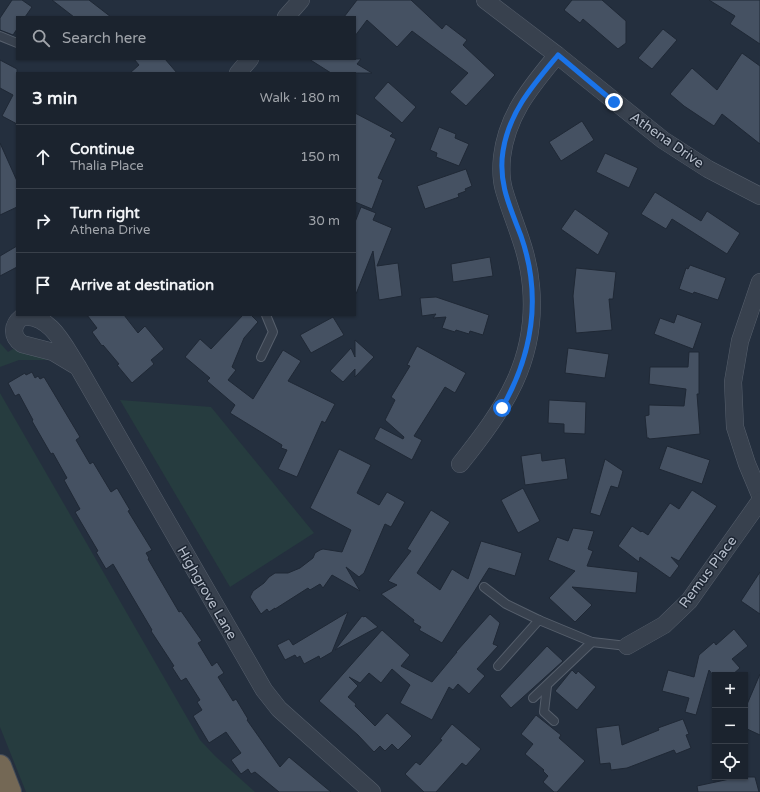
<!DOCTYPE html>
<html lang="en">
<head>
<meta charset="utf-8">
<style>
  :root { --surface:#1b232e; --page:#242b36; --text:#f1f3f6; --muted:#a0a4aa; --line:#39404a }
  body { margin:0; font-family:"Varela Round",sans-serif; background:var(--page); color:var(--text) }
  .controls { position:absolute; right:12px; bottom:12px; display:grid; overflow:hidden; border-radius:0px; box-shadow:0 1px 3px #0004 }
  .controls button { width:36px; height:36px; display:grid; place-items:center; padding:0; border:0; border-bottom:1px solid var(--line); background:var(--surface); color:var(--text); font:20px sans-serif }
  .stop { position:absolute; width:12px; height:12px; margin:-9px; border:3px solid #1a73e8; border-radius:50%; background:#fff }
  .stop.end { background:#1a73e8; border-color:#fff; box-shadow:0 1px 4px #0008 }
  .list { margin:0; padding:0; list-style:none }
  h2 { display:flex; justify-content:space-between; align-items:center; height:52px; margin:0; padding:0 16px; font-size:17px }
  h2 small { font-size:13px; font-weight:400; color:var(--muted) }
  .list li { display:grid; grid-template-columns:26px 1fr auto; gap:12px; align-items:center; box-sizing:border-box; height:64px; padding:0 16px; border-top:1px solid var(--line) }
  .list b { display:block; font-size:15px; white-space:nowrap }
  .list p { margin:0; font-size:13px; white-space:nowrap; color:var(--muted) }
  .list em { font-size:13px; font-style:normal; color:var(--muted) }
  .icon { flex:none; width:22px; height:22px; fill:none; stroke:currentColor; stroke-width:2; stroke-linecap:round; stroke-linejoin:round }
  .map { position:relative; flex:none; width:760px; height:792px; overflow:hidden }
  .search { position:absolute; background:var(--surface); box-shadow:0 1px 3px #0004; left:16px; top:16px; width:340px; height:44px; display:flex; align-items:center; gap:10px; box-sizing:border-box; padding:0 14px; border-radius:0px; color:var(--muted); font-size:15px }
  .panel { position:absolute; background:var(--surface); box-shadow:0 1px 3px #0004; left:16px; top:72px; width:340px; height:244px; border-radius:0px }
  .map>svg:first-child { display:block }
  .green { fill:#263c3f }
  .building { fill:#455162; stroke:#1f2835 }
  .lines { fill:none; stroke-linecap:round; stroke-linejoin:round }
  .service-casing { stroke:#565f6c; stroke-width:10 }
  .minor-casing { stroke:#565f6c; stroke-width:18 }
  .motorway-casing { stroke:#434c59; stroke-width:24 }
  .service { stroke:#38414e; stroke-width:8 }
  .minor { stroke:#38414e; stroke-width:17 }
  .motorway { stroke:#746855; stroke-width:22 }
  .route { stroke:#1a73e8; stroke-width:5 }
  .labels { text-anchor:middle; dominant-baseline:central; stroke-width:3; stroke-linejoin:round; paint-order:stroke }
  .street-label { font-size:14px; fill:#b4bcc9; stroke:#1d2633 }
</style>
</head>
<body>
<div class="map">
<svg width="760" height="792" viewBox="0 0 760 792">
  <rect width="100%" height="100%" fill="#242f3e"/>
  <g class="green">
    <path d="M0,343L8,352L13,349L48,360H19L0,367Z"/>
    <path d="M0,393L200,740L215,756L255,792H26L0,727Z"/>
    <path d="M120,400L211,407L314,533L230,587Z"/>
  </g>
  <g class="building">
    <path d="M12,0H22L32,7L25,17H17V29L13,35L0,30V18Z"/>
    <path d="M52,0H89L111,17H74Z"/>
    <path d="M357,0H411L442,29L446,24L467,40L463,45L495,75L466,106L450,92L468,73L412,31L397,47L367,20L355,36V17H344Z"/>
    <path d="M572,0H602L626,21V43L618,49L583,19L580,23L564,10Z"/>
    <path d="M709,0H760V44L730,24L735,16Z"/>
    <path d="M663,29L677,40L652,69L638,58Z"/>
    <path d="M742,53L760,66V144L722,114L714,126L684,106L670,94L692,68L717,90Z"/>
    <path d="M134,59H165L177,73H130L139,65Z"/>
    <path d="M309,59H361L357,64L372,73H331Z"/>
    <path d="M0,60L17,69V124L2,116L13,95L0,88Z"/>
    <path d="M388,82L416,107L402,123L374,98Z"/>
    <path d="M355,113L393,133L390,136L396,139L378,178L383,180L372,209L355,202Z"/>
    <path d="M582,121L594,140L561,161L549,142Z"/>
    <path d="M439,127L456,134L455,138L469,144L459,166L436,157L437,153L430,150Z"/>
    <path d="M0,143L17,181V207L0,215Z"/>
    <path d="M605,153L638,168L629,188L596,172Z"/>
    <path d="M466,169L472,186L465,189L466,191L458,194L459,197L425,209L417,186Z"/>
    <path d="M655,192L701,221L707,211L740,233L727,254L672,219L666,229L641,214Z"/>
    <path d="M361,207L376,213L373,220L392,228L377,266L398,263L402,296L379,300L373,251L356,294H355V222Z"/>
    <path d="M575,209L609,233L598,255L561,229Z"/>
    <path d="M17,246V267L0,276V256Z"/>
    <path d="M490,257L493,276L453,282L451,264Z"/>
    <path d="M690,265L726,278L718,300L694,292L693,294L679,289L686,268L688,269Z"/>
    <path d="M576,268L616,272L613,299H609L612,330L576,333L573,296Z"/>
    <path d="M436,297L489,315L483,335L470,331L469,334L456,330L455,332L442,328L446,317L433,318L436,314L422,316L420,298Z"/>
    <path d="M677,314L702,323L693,349L654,334L660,318L674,323Z"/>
    <path d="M87,315H124L138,333L145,326L164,349L151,360L154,364L132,383L117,365L119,364L103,345L102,346L92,332L97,328Z"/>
    <path d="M243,315H251L258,322L244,338L232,367L236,370L228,380L253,399L283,350L301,361L288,381L335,404L325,423L322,421L297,477L278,469L287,450L281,448L282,445L230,413L235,405L207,381L210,378L185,357L200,339L211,349Z"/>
    <path d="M333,317L344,335L311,353L300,335Z"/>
    <path d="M355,340L374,357L355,377V369L343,382L330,371L351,348L355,357Z"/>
    <path d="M417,346L466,373L455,393L445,387L414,436L422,440L412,460L374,439L380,427L403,439L404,437L385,420L395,400L391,397L410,366L407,365Z"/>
    <path d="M568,348L609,354L605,378L565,373Z"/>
    <path d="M689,352H699V394H697L700,434L649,439V438H647L645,416L649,415V405L684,406L686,389L649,384L650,367H688Z"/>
    <path d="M32,372L35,378L38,376L40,379L44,377L80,437L76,440L90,464L93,462L111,492L117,488L130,510L128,511L152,550L146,553L149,558L148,559L179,612L181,611L202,641L198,643L212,666L217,662L224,673L218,677L233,701L236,699L248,719L247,720L280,767L289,757L331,792H279L255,772L251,774L248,769L241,774L231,760L241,753L226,732L209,743L193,716L202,710L197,702L200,700L186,678L181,681L172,667L174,666L151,631L152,630L113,564L106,569L96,552L98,551L75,512L80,509L64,480L67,478L53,453L51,454L32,421L33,420L19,394L15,396L8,383L25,373L26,375Z"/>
    <path d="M549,400L586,402L585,434L564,433V424L548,423Z"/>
    <path d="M667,446L710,460L702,484L659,469Z"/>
    <path d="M339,449L371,465L357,493L379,505L387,492L405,502L391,527L385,524L364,573L359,577L346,567L360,591L332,575L323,588L320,584L310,590L308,588L275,609V608L269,612L267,609L261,614L250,597L253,591L264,583L269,577L275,573H288L300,568L313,558L315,553L320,550L323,549L342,552L351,530L310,508Z"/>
    <path d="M541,453L542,461L565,458L568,479L525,485L521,456Z"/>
    <path d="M605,459L623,471L618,488L611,486L600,516L590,513Z"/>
    <path d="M523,488L540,521L518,533L501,500Z"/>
    <path d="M692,490L717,506L679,561L671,557L679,566L670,578L640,557L639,562L618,546L632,526L641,532L642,531L648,535L670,503L679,509Z"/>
    <path d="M431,510L450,522L417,573L440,590L452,569L468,579L481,541L522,553L515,576L489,568L442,643L419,630L421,627L413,622L414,620L381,594L397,585L388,581L411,551L407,549Z"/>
    <path d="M573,528L594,531L588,549L593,551L587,566L638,572L636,593L572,587L592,605L575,622L549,598L575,571L548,560L557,537L568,541Z"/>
    <path d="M760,572V614L741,601Z"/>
    <path d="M348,612L332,652L320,659L319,656L304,664L300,656L297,658L295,655L285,660L277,645L289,639L293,645Z"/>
    <path d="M490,614L500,623L493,644L498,646L477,669L485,676L469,694L458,684L453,690L449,687L432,720L400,703L410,685L392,669L381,683L369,673L360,683L349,677L358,686L348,697L356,704L355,706L375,726L387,713L412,736L398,750L392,744L385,751L380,746L374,752L358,735L319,701L382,630L410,655L401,666L432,682L457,652H456Z"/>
    <path d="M362,616L364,617L365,616L378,627L335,650Z"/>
    <path d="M734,629L748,646L732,659L740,668L732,675H713L709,670L696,715L685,712L689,698L662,691L668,670L694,677L699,655L714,642L716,645Z"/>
    <path d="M547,646L563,661L511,708L500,696Z"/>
    <path d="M572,670L576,674L578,671L596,687L577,710L555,691Z"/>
    <path d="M760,674V735L745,728V709Z"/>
    <path d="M536,715L561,735L559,738L585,761L557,792H554L543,782L548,776L543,771L544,770L525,754L533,744L521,734Z"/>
    <path d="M683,719L689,734L686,735L691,748L676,754L674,750L627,768L611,770L610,763L600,764L596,728L619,725L622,745L659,730L658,728Z"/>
    <path d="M452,724L481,749L466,766L462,763L436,792H424L405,774L416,762L420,765L442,740L440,739Z"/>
    <path d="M739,777H755L759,792H698L697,786Z"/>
  </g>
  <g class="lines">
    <defs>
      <g id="service">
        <path d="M0,36L17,43"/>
        <path d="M261,357L273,332L266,315"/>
        <path d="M484,587L506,604L539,620L592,642L627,646"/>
        <path d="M498,666L539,620"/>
        <path d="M547,686L544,712L554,721"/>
        <path d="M533,698L592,642"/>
      </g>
      <g id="minor">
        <path d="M485,0L557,55L663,140L708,169L760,196"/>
        <path d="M286,17L301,0"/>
        <path d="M238,73L250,59"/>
        <path d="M760,282L740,341L733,382L735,427L747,464L760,495"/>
        <path d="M78,367L53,352L22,344C11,336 12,325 22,317C50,313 65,347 78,367L264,690L279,709L372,792"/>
        <path d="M460,464C504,409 538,360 531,286C528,250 514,224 504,190C501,180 501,168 502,157C507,114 531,87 557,55"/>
        <path d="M627,646L664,625L689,601L760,501"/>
      </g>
      <path id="motorway" d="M0,766L10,792"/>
    </defs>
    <use href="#service" class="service-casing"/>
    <use href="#minor" class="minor-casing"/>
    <use href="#motorway" class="motorway-casing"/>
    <use href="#service" class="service"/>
    <use href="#minor" class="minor"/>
    <use href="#motorway" class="motorway"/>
  </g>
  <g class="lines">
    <path class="route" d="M502,408C533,353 542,296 521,236C510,207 498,183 503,151C509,112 533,85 558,55L614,102"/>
  </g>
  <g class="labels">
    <g class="street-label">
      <text transform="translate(667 140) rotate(35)">Athena Drive</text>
      <text transform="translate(708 572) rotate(-53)">Remus Place</text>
      <text transform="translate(207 593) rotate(60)">Highgrove Lane</text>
    </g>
  </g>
</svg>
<div class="controls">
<button>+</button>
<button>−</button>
<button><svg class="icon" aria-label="locate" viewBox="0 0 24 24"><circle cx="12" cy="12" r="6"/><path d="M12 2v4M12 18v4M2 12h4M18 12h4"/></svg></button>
</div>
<div class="stop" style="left:502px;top:408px"></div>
<div class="stop end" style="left:614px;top:102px"></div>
<div class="search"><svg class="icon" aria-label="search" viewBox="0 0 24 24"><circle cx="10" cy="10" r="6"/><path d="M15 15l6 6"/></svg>Search here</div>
<section class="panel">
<h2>3 min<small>Walk · 180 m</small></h2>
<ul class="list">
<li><svg class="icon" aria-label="ahead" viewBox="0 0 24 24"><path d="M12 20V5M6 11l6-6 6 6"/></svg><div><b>Continue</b><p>Thalia Place</p></div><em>150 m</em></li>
<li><svg class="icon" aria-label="right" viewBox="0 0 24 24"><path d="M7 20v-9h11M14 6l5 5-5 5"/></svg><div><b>Turn right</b><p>Athena Drive</p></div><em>30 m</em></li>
<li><svg class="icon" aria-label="arrive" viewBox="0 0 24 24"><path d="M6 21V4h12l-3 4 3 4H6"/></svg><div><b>Arrive at destination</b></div></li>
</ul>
</section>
</div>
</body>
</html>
